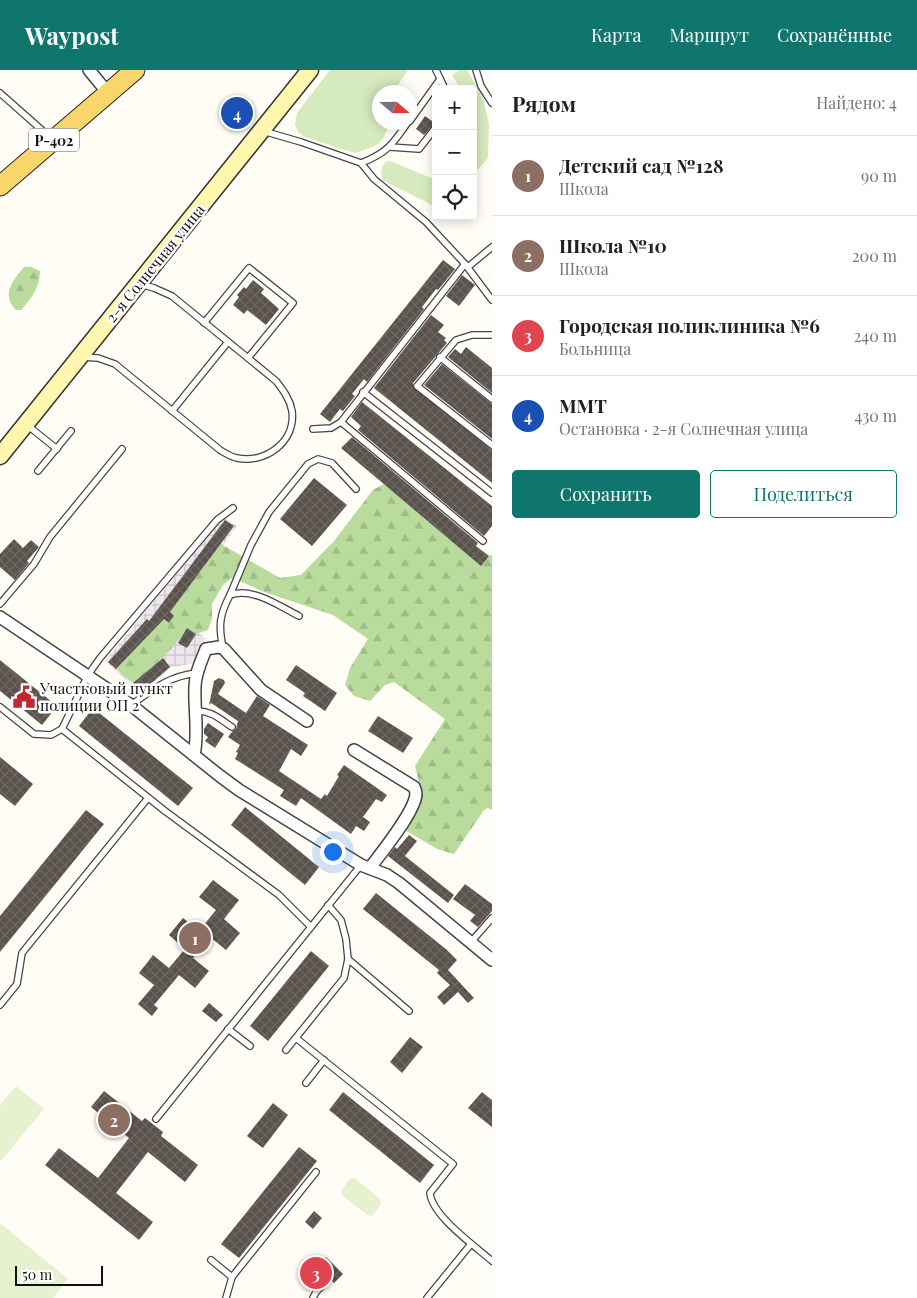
<!DOCTYPE html>
<html lang="ru">
<head>
<meta charset="utf-8">
<style>
  :root { --surface:#fff; --page:#f2f2f2; --text:#202124; --muted:#757577; --line:#e0e0e0; --accent:#0f766e }
  body { margin:0; font-family:"Playfair Display",serif; background:var(--page); color:var(--text) }
  .controls { position:absolute; right:15px; top:15px; display:grid; overflow:hidden; border-radius:5px; box-shadow:0 2px 12px #0003 }
  .controls button { width:45px; height:45px; display:grid; place-items:center; padding:0; border:0; border-bottom:1px solid var(--line); background:var(--surface); color:var(--text); font:25px sans-serif }
  .compass { position:absolute; left:372px; top:15px; width:45px; height:45px; border-radius:50%; background:var(--surface); box-shadow:0 2px 12px #0003; rotate:110deg }
  .scale { position:absolute; left:15px; bottom:12px; width:88px; box-sizing:border-box; padding-left:5px; border:2px solid #111; border-top:0; font-size:14px; line-height:18px; white-space:nowrap; color:#111; -webkit-text-stroke:4px #fff; paint-order:stroke }
  .you { position:absolute; left:332px; top:781px; width:18px; height:18px; margin:-12px; border:4px solid #fff; border-radius:50%; background:#1a73e8; box-shadow:0 0 0 8px #1a73e833 }
  .badge { display:grid; place-items:center; width:32px; height:32px; border-radius:50%; background:var(--accent); color:#fff; font-size:16px; font-weight:700 }
  .pin { position:absolute; translate:-50% -50%; border:2px solid #fff; box-shadow:0 1px 5px #0006 }
  .list { margin:0; padding:0; list-style:none }
  h2 { display:flex; justify-content:space-between; align-items:center; height:65px; margin:0; padding:0 20px; font-size:21px }
  h2 small { font-size:16px; font-weight:400; color:var(--muted) }
  .list li { display:grid; grid-template-columns:32px 1fr auto; gap:15px; align-items:center; box-sizing:border-box; height:80px; padding:0 20px; border-top:1px solid var(--line) }
  .list b { display:block; font-size:19px; white-space:nowrap }
  .list p { margin:0; font-size:16px; white-space:nowrap; color:var(--muted) }
  .list em { font-size:16px; font-style:normal; color:var(--muted) }
  .actions { display:flex; gap:10px; padding:15px 20px }
  .actions a { flex:1; padding:11px 0; border:1px solid var(--accent); border-radius:5px; text-align:center; font-size:18px; color:var(--accent) }
  .actions .main { background:var(--accent); color:#fff }
  .icon { flex:none; width:28px; height:28px; fill:none; stroke:currentColor; stroke-width:2; stroke-linecap:round; stroke-linejoin:round }
  .map { position:relative; flex:none; width:492px; height:1228px; overflow:hidden }
  header { display:flex; align-items:center; gap:30px; box-sizing:border-box; height:70px; padding:0 25px; background:var(--accent); color:#fff }
  header strong { font-size:24px }
  nav { display:flex; gap:28px; margin-inline-start:auto; font-size:18px }
  main { display:flex }
  aside { flex:1; background:var(--surface) }
  .map>svg:first-child { display:block }
  .industrial { fill:url(#industrial-grid) }
  .grass { fill:#d5ebbd }
  .forest { fill:url(#forest-firs) }
  .pitch { fill:#e6f2cf }
  .building { fill:url(#building-cross-hatch) }
  .lines { fill:none; stroke-linecap:round; stroke-linejoin:round }
  .lane-casing { stroke:#444; stroke-width:8 }
  .street-casing { stroke:#444; stroke-width:14 }
  .secondary-casing { stroke:#333; stroke-width:19 }
  .primary-casing { stroke:#222; stroke-width:21 }
  .lane { stroke:#fff; stroke-width:5.5 }
  .street { stroke:#fff; stroke-width:11 }
  .secondary { stroke:#fff6b0; stroke-width:16 }
  .primary { stroke:#f9d66b; stroke-width:19 }
  .labels { text-anchor:middle; dominant-baseline:central; stroke-width:5; stroke-linejoin:round; paint-order:stroke }
  .shield { fill:#fff; stroke:#585858; stroke-width:1 }
  .shield-label { font-size:14px; font-weight:bold; fill:#111 }
  .street-label { font-size:15px; fill:#111; stroke:#fff }
  .poi-label { font-size:15px; fill:#111; stroke:#fff; text-anchor:start }
</style>
</head>
<body>
<header>
<strong>Waypost</strong>
<nav><a>Карта</a><a>Маршрут</a><a>Сохранённые</a></nav>
</header>
<main>
<div class="map">
<svg width="492" height="1228" viewBox="0 0 492 1228">
  <defs>
    <pattern id="industrial-grid" width="8" height="8" patternUnits="userSpaceOnUse" patternTransform="scale(1.25)"><rect width="8" height="8" fill="#eee6ef"/><path d="M0 4h8M4 0v8" fill="none" stroke="#cbc4cc"/></pattern>
    <pattern id="forest-firs" width="22" height="20" patternUnits="userSpaceOnUse" patternTransform="scale(1.25)"><rect width="22" height="20" fill="#b9dc9c"/><path d="M5 1l3.5 6h-7zM16 11l3.5 6h-7z" fill="#9ebc85"/></pattern>
    <pattern id="building-cross-hatch" width="8" height="8" patternUnits="userSpaceOnUse" patternTransform="scale(1.25)"><rect width="8" height="8" fill="#5a524d"/><path d="M0 0l8 8M0 8l8-8" fill="none" stroke="#6d6662"/></pattern>
  </defs>
  <rect width="100%" height="100%" fill="#fffdf5"/>
  <path class="industrial" d="M224,447L237,456L174,541L205,568L197,593L172,597L141,623L105,591Z"/>
  <g class="grass">
    <path d="M330,0H408L393,22H380V52L386,53L387,60L383,69L377,75L359,82L354,83L305,67L298,62L295,54L297,43Z"/>
    <path d="M460,0H467L483,28L489,54L488,88L473,105V19H461L452,5Z"/>
    <path d="M390,91L436,110V137L382,110C381,103 381,98 385,92Z"/>
  </g>
  <g class="forest">
    <path d="M24,197H31L40,201C40,217 31,229 21,240H16C1,225 12,211 24,197Z"/>
    <path d="M384,414L481,495L489,486L492,485V740L488,738L484,740L454,784L437,779L405,760L408,748L421,721L415,696L445,649L394,612L385,615L370,631L354,626L345,615L350,598L368,569L333,545L267,523L232,508L223,515L212,534V549L208,560L196,564L187,558C173,581 153,596 133,613L116,599L156,557L162,548L169,553L174,546L170,542L221,474L280,508L301,505L334,471L373,420Z"/>
  </g>
  <g class="pitch">
    <path d="M16,1016L44,1039L0,1092V1035Z"/>
    <path d="M351,1108L356,1109L380,1129L381,1134L372,1146L367,1145L342,1125L341,1120Z"/>
    <path d="M0,1153L68,1209L53,1228H0Z"/>
  </g>
  <g class="building">
    <path d="M425,46L435,53L424,65L416,59Z"/>
    <path d="M443,190L455,199L438,220L436,219L422,237L424,239L367,312L364,309L352,324L355,326L343,341L340,339L330,352L320,344Z"/>
    <path d="M462,205L475,215L459,236L446,226Z"/>
    <path d="M253,210L264,219L261,223L279,239L266,255L247,240L244,244L233,235L239,227L237,225L244,217L246,219Z"/>
    <path d="M431,245L444,255L438,262L446,268L444,270L447,273L413,313V317L492,380V413L374,318Z"/>
    <path d="M466,277L492,298V323L448,287L455,279L461,284Z"/>
    <path d="M442,294L492,334V369L424,315Z"/>
    <path d="M362,332L492,436V456L484,466L358,360L361,356L351,347Z"/>
    <path d="M352,367L478,473L476,476L489,486L481,496L341,378Z"/>
    <path d="M314,408L347,435L312,476L280,449Z"/>
    <path d="M225,450L234,456L170,542L174,546L169,553L164,549L116,599L108,592L147,549L149,551Z"/>
    <path d="M14,469L23,478L31,470L39,477L27,491L29,493L15,510L0,497V484Z"/>
    <path d="M187,558L196,564L187,578L178,573Z"/>
    <path d="M163,588L170,597L141,622L133,613Z"/>
    <path d="M0,590L57,636L42,655L0,621Z"/>
    <path d="M296,595L337,623L325,641L303,626L305,623L286,610Z"/>
    <path d="M219,608L224,610L225,613L218,624L246,643L257,626L270,635L263,646L308,675L301,686L291,679L279,701L321,729L325,724L327,726L339,706L337,705L344,695L387,725L382,732L376,729L363,747L370,752L364,761L356,756L351,764L301,728L296,736L280,726L284,720L235,689L238,683L236,682L240,675L228,667L232,662L236,659L238,651L211,633L209,635L214,611Z"/>
    <path d="M93,638L193,718L178,736L79,656Z"/>
    <path d="M378,646L413,668L403,683L368,661Z"/>
    <path d="M208,653L224,664L215,678L205,671L208,667L204,664V659Z"/>
    <path d="M0,687L33,714L15,736L0,724Z"/>
    <path d="M245,737L319,797L305,815L231,755Z"/>
    <path d="M86,740L104,754L0,882V846Z"/>
    <path d="M409,765L417,771L405,786L454,825L448,833L388,786L395,777L397,779Z"/>
    <path d="M213,810L239,830L224,849L240,863L226,880L210,867L193,888L209,901L195,918L179,905L154,935L158,938L152,946L138,934L154,915L139,903L153,885L169,898L185,879L169,865L183,848L199,861L216,840L199,827Z"/>
    <path d="M465,814L492,834V841L478,857L470,851L475,845L453,829Z"/>
    <path d="M376,823L447,880L457,890L448,900L474,928L468,933L458,922L444,935L437,927L450,915L437,903L439,900L363,839Z"/>
    <path d="M311,881L329,896L268,971L250,956Z"/>
    <path d="M209,933L223,945L216,952L202,941Z"/>
    <path d="M410,967L423,977L402,1003L390,992Z"/>
    <path d="M104,1021L142,1051L145,1048L163,1062L161,1066L198,1095L185,1112L148,1082L116,1123L153,1152L139,1170L45,1095L59,1078L98,1108L129,1068L91,1037Z"/>
    <path d="M343,1022L434,1095L420,1113L329,1040Z"/>
    <path d="M482,1022L492,1030V1057L468,1038Z"/>
    <path d="M273,1033L288,1045L263,1078L247,1066Z"/>
    <path d="M299,1077L317,1091L239,1188L221,1174Z"/>
    <path d="M314,1141L322,1148L313,1159L305,1152Z"/>
    <path d="M326,1187L343,1204L334,1213L317,1196Z"/>
  </g>
  <g class="lines">
    <defs>
      <g id="lane">
        <path d="M436,0L445,19"/>
        <path d="M476,0L481,16L492,33"/>
        <path d="M0,23L52,69"/>
        <path d="M410,51L440,9"/>
        <path d="M263,61L301,72L361,93C387,83 393,74 408,52"/>
        <path d="M390,77L419,79L436,57"/>
        <path d="M361,93L374,109L426,152L465,194L492,230"/>
        <path d="M468,197L492,177"/>
        <path d="M204,253L249,198L293,233L248,288"/>
        <path d="M492,265H472L456,270L417,316L492,375"/>
        <path d="M82,287L98,288L115,294L220,380C225,383 231,387 237,388C265,394 296,372 292,341C290,329 283,320 276,311L172,226L154,218L140,214"/>
        <path d="M440,287L492,329"/>
        <path d="M363,322L492,423"/>
        <path d="M172,341L228,272"/>
        <path d="M341,352L483,471"/>
        <path d="M27,355L57,379"/>
        <path d="M313,359L331,358L341,352L465,194"/>
        <path d="M38,401L71,361"/>
        <path d="M230,525L251,475L269,442L308,394L318,389L332,393L356,419"/>
        <path d="M0,534L34,494L50,467L122,379"/>
        <path d="M223,578C218,555 220,544 230,525C253,517 279,536 299,546"/>
        <path d="M131,635C154,619 167,607 196,603"/>
        <path d="M0,637L34,664L51,665L62,659L88,605L100,588L217,450L233,438"/>
        <path d="M196,641C210,640 220,649 232,657"/>
        <path d="M62,659L165,741L279,825L311,857"/>
        <path d="M471,872L492,848"/>
        <path d="M348,889L409,941"/>
        <path d="M0,935L17,914L22,883L148,728"/>
        <path d="M228,959L250,976"/>
        <path d="M296,968L453,1094L430,1123C432,1146 475,1176 492,1191"/>
        <path d="M286,980L344,908L348,889L346,869L341,850L328,835"/>
        <path d="M306,1013L324,990"/>
        <path d="M156,1049L361,795"/>
        <path d="M211,1190L232,1207"/>
        <path d="M226,1228L232,1207L316,1102"/>
        <path d="M313,1228L316,1222L325,1213"/>
        <path d="M427,1228L471,1174"/>
      </g>
      <g id="street">
        <path d="M89,0L108,23"/>
        <path d="M0,547L131,635L220,706L239,720L361,795L387,805L399,813L492,890"/>
        <path d="M354,680L414,717C415,719 416,722 416,724C415,742 381,783 370,798"/>
        <path d="M194,685C199,662 194,641 195,617C195,604 201,592 206,579L219,577L224,579L261,620L307,651"/>
      </g>
      <path id="secondary" d="M0,386L310,0"/>
      <path id="primary" d="M0,116L135,0"/>
    </defs>
    <use href="#lane" class="lane-casing"/>
    <use href="#street" class="street-casing"/>
    <use href="#secondary" class="secondary-casing"/>
    <use href="#primary" class="primary-casing"/>
    <use href="#lane" class="lane"/>
    <use href="#street" class="street"/>
    <use href="#secondary" class="secondary"/>
    <use href="#primary" class="primary"/>
  </g>
  <defs>
    <symbol id="civic-bare" viewBox="-9 -9 18 18"><path d="M-.6-6.5H3V-4.5H.6V-3L4-1V1h2V6H-6V1h2V-1L-.6-3ZM-1.2 2.5V6h2.4V2.5Z" fill="#c4262e" stroke="#fff" stroke-width="2.5" paint-order="stroke"/></symbol>
  </defs>
  <g fill-rule="evenodd">
    <use href="#civic-bare" x="8" y="611" width="32" height="32"/>
  </g>
  <g class="labels">
    <rect class="shield" x="29" y="58.5" width="50" height="23" rx="4"/>
    <g class="shield-label">
      <text x="54" y="70">Р-402</text>
    </g>
    <g class="street-label">
      <text transform="translate(155 193) rotate(-51)">2-я Солнечная улица</text>
    </g>
    <g class="poi-label">
      <text x="40" y="618">Участковый пункт<tspan x="40" dy="17">полиции ОП 2</tspan></text>
    </g>
  </g>
</svg>
<div class="controls">
<button>+</button>
<button>−</button>
<button><svg class="icon" aria-label="locate" viewBox="0 0 24 24"><circle cx="12" cy="12" r="6"/><path d="M12 2v4M12 18v4M2 12h4M18 12h4"/></svg></button>
</div>
<svg class="compass" viewBox="-18 -18 36 36"><path d="M0-13l5 13h-10z" fill="#e53935"/><path d="M0 13l5-13h-10z" fill="#757577"/></svg>
<div class="scale">50 m</div>
<div class="you"></div>
<div class="pin badge" style="left:195px;top:868px;background:#8d6e63">1</div>
<div class="pin badge" style="left:114px;top:1050px;background:#8d6e63">2</div>
<div class="pin badge" style="left:316px;top:1203px;background:#e0444e">3</div>
<div class="pin badge" style="left:237px;top:43px;background:#1a4fb4">4</div>
</div>
<aside>
<h2>Рядом<small>Найдено: 4</small></h2>
<ul class="list">
<li><span class="badge" style="background:#8d6e63">1</span><div><b>Детский сад №128</b><p>Школа</p></div><em>90 m</em></li>
<li><span class="badge" style="background:#8d6e63">2</span><div><b>Школа №10</b><p>Школа</p></div><em>200 m</em></li>
<li><span class="badge" style="background:#e0444e">3</span><div><b>Городская поликлиника №6</b><p>Больница</p></div><em>240 m</em></li>
<li><span class="badge" style="background:#1a4fb4">4</span><div><b>ММТ</b><p>Остановка · 2-я Солнечная улица</p></div><em>430 m</em></li>
</ul>
<div class="actions"><a class="main">Сохранить</a><a>Поделиться</a></div>
</aside>
</main>
</body>
</html>
